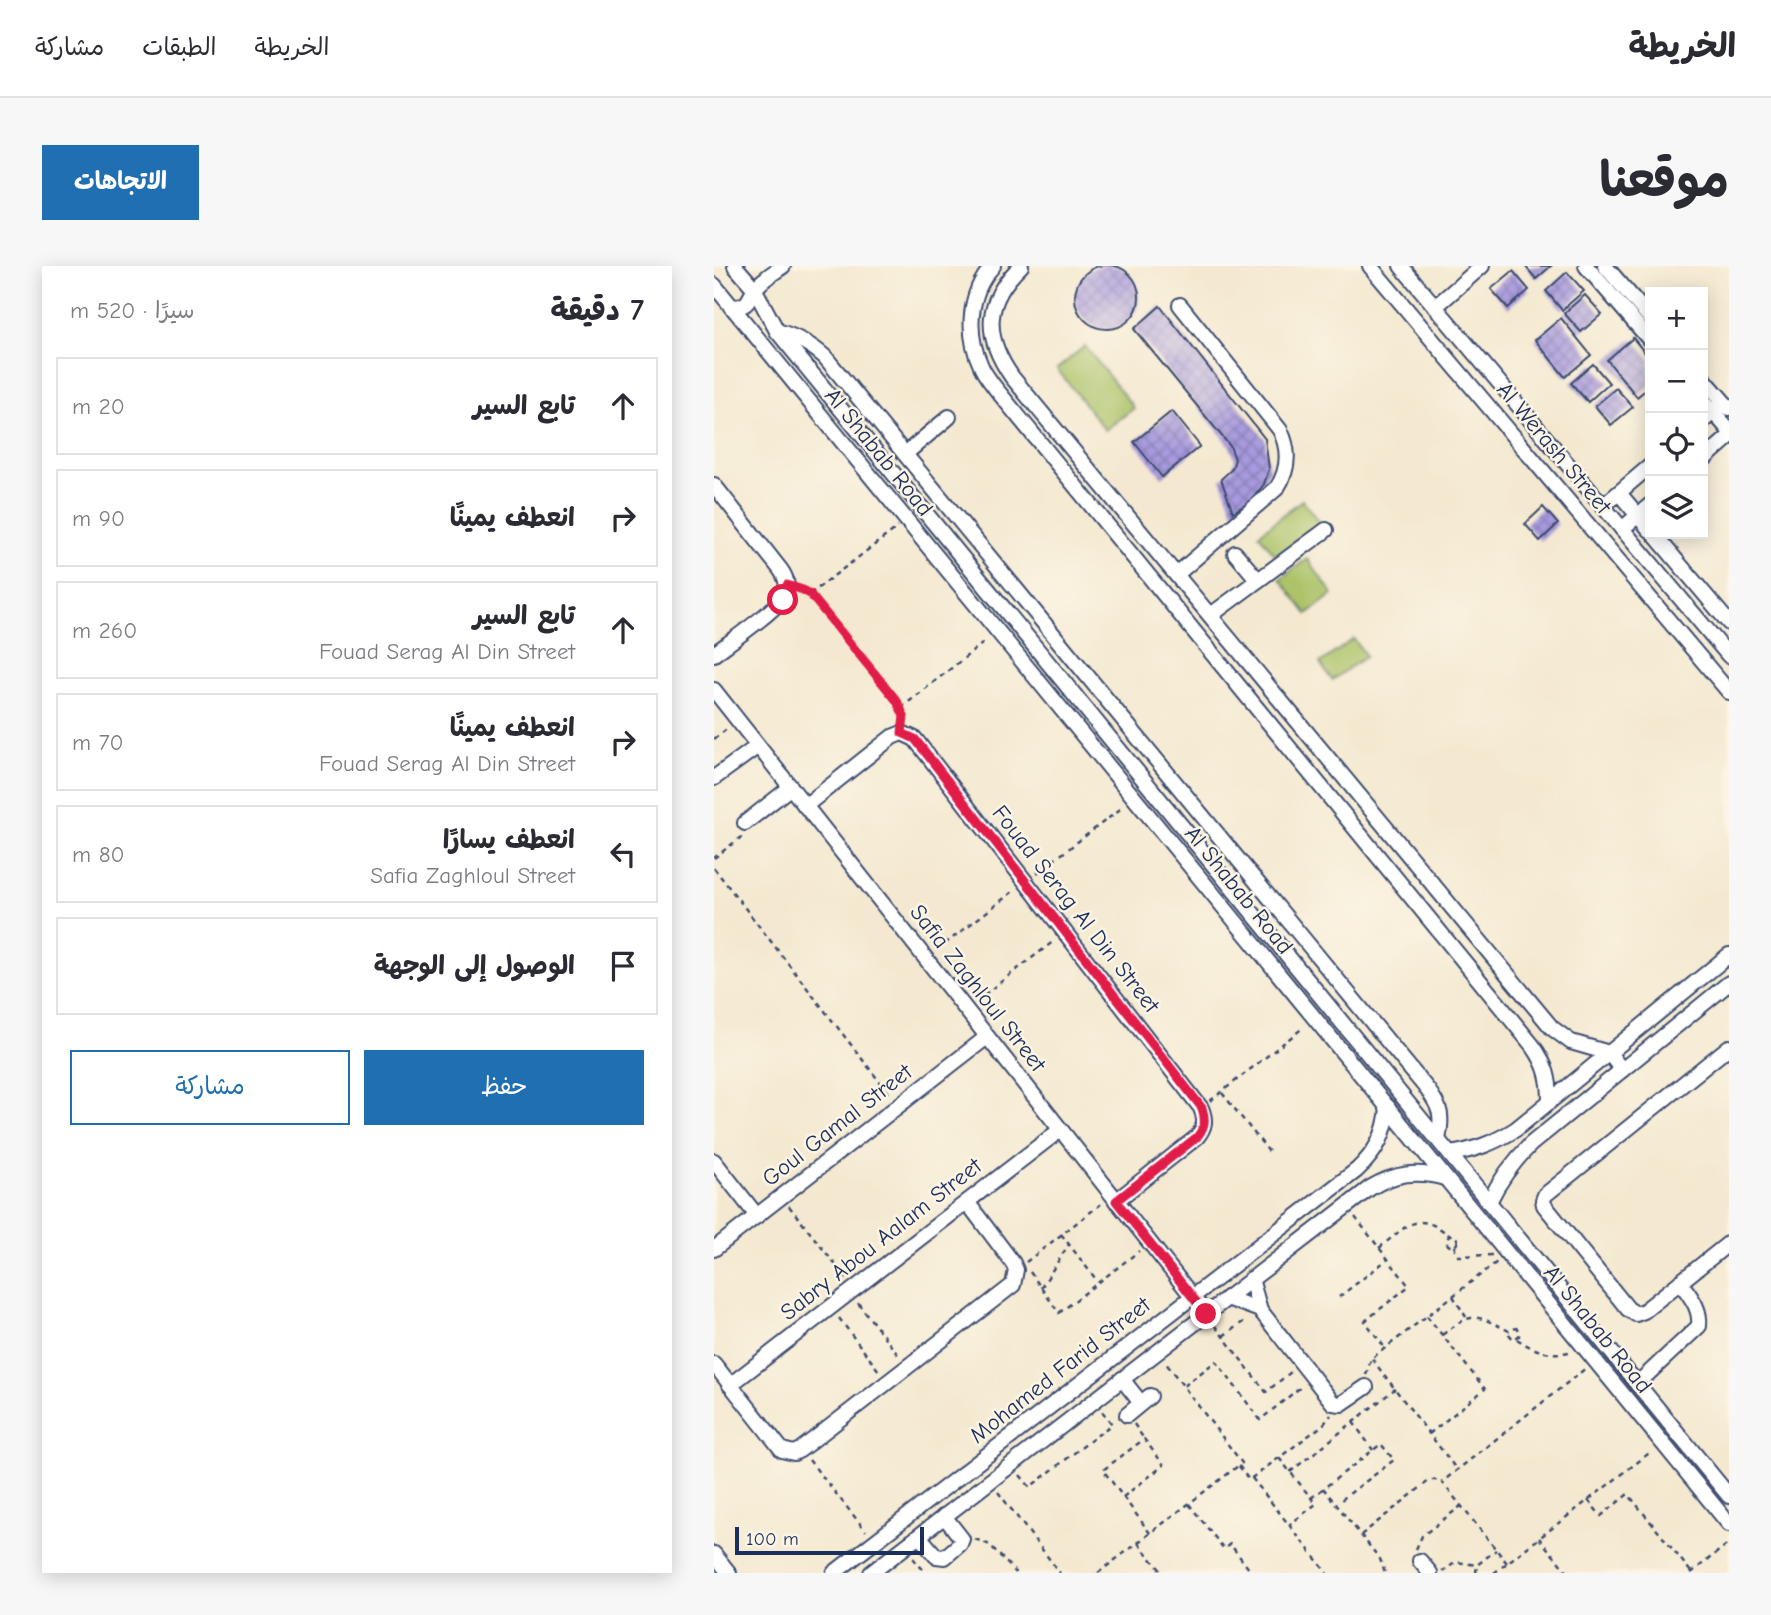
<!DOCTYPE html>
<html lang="ar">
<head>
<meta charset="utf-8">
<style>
  :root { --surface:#fff; --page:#f7f7f7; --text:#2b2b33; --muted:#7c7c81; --line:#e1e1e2; --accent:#1f6fb2 }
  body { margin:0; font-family:"Comic Neue","Playpen Sans Arabic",sans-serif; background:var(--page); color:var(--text); direction:rtl }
  .controls { position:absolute; right:21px; top:21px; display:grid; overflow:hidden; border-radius:0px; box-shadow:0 4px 18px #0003 }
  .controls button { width:63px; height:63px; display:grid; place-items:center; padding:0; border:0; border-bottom:2px solid var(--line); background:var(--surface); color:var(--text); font:35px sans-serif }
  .scale { position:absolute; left:21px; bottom:18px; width:189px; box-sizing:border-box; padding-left:7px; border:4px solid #1b2f5e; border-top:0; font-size:19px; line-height:24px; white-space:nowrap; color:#1b2f5e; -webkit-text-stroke:5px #fcf5e5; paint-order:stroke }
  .stop { position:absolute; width:21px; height:21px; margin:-16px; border:5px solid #e11d48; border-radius:50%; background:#fff }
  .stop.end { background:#e11d48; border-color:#fff; box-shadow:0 2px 7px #0008 }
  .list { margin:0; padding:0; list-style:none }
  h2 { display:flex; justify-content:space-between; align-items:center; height:91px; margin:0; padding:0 28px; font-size:30px }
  h2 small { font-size:23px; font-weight:400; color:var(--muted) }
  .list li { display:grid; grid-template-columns:46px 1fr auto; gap:21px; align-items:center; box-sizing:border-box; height:98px; margin:0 14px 14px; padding:0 14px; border:2px solid var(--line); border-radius:0px }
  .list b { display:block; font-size:26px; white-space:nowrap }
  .list p { margin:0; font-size:23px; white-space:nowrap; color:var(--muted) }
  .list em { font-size:23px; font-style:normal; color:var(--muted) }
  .actions { display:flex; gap:14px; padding:21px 28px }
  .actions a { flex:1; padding:16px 0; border:2px solid var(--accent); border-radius:0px; text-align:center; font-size:24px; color:var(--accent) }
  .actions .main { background:var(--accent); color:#fff }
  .icon { flex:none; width:38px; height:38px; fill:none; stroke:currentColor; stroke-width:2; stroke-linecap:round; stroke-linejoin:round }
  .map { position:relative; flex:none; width:1015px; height:1307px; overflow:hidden; direction:ltr; border-radius:0px }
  header { display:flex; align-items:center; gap:42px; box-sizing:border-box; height:98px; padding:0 35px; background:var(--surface); border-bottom:2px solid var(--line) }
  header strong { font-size:33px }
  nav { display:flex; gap:38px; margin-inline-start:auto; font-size:24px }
  .intro { display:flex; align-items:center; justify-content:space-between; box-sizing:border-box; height:168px; padding:0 42px }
  h1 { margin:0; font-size:49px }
  .button { padding:18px 32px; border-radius:0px; background:var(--accent); color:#fff; font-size:24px; font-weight:700 }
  main { display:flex; gap:42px; padding:0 42px }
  aside { flex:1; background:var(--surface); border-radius:0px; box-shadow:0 4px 18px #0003 }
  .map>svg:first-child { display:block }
  .pitch { fill:#acc369; stroke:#647964; stroke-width:2 }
  .building { fill:url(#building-cross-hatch) }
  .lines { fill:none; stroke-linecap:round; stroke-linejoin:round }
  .minor-casing { stroke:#3c4b6f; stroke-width:18 }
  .path { stroke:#3c4b6f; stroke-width:2.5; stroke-dasharray:5 5; stroke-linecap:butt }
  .minor { stroke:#fff; stroke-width:14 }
  .route { stroke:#e11d48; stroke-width:9 }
  .labels { text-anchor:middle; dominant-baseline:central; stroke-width:5; stroke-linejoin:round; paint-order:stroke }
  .street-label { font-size:23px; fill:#1b2f5e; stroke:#fcf5e5 }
</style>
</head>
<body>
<header>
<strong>الخريطة</strong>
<nav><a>الخريطة</a><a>الطبقات</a><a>مشاركة</a></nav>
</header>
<div class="intro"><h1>موقعنا</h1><a class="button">الاتجاهات</a></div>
<main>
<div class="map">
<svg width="1015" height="1307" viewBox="0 0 1015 1307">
  <defs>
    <pattern id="building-cross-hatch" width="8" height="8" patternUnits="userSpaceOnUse" patternTransform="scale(1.75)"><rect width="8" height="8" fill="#a89ade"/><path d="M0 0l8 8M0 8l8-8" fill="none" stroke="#887eb7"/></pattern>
  </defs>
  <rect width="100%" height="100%" fill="#fcf5e5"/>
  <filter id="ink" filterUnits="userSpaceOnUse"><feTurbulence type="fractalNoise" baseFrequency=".0143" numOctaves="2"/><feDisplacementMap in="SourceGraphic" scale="14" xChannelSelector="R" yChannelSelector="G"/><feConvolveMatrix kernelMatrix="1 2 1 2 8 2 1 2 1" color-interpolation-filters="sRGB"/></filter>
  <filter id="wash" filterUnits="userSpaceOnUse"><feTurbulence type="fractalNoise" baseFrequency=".00686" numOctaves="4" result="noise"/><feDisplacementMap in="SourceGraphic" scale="28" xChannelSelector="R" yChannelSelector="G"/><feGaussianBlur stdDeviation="1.57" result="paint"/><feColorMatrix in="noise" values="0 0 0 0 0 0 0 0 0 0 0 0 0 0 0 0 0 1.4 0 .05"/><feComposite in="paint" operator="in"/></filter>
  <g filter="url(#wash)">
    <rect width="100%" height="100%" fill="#f4e9d0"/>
    <g class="pitch">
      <path d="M371,80L420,142L391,164L343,103Z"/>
      <path d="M588,234L606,257L563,291L545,268Z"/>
      <path d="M593,293L619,328L593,348L566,313Z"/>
      <path d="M640,373L652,390L618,414L606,397Z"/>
    </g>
    <g id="blocks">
      <g class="building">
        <circle cx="393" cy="31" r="32"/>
        <path d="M811,0H837L822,13Z"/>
        <path d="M799,5L815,24L794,42L777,23Z"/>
        <path d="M853,6L870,25L848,44L832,25Z"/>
        <path d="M871,29L888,48L867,66L850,47Z"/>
        <path d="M446,40L551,173L555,203L550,218L536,236L519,246L507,213L518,203L521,193L516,180L420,63Z"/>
        <path d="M847,52L877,89L851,111L821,74Z"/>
        <path d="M919,72L936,93V120L923,131L893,94Z"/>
        <path d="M879,98L895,117L874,136L857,117Z"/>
        <path d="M902,122L919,141L897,159L881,140Z"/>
        <path d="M458,145L486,180L448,211L420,176Z"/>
        <path d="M829,241L844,258L826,275L811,258Z"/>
      </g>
    </g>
  </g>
  <g filter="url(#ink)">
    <use href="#blocks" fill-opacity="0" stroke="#3c4b6f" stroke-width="2"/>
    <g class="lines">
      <defs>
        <g id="minor">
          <path d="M21,0L40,22L63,65L1015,1230"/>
          <path d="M279,0C254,27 252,68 267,100C270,108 277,116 282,123L819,780C832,798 836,813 836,835"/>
          <path d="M307,0C270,35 269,70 298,111L838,762L857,776L895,787L908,804"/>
          <path d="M656,0L1015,426"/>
          <path d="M687,0L1015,390"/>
          <path d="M872,0L936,74"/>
          <path d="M891,0L936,52"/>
          <path d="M0,19L1015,1258"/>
          <path d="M17,41C37,41 33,33 42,22C48,13 61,6 69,0"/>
          <path d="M721,41L768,0"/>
          <path d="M63,65C83,71 96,78 111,91L713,823C727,842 729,850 724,873"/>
          <path d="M989,112L1015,142"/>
          <path d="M989,134L1015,164"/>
          <path d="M989,155L1006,140"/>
          <path d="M191,188L235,151"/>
          <path d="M989,194L1015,171"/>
          <path d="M0,219L66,303C72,311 75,319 71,328C67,341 13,378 0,388"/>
          <path d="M905,227L936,264"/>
          <path d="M889,240L936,200"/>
          <path d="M908,263L936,239"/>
          <path d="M940,268L1015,357"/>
          <path d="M521,287L544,314"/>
          <path d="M463,308L563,222C575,203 576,184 566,164L466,39"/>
          <path d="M497,349L612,264"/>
          <path d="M0,424L492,1048"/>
          <path d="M0,512L44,480"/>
          <path d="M91,540L178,471L188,467L201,473L487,842C492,854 491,861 483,871L402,935"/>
          <path d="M31,557L77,521"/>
          <path d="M1015,781L831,929L829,934L830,939L914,1043L922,1048L930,1045L1015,977"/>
          <path d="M736,888C761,884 780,877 802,863L1015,689"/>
          <path d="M0,895L43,950"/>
          <path d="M775,936C786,913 799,896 817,878L1015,717"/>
          <path d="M0,983L273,771"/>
          <path d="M537,1013L546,1044L619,1137L627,1138L652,1121"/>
          <path d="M513,1032L546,1044"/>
          <path d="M0,1098L68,1184L80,1187L86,1184L299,1019L302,1004L299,997L253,936"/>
          <path d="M408,1113L427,1137"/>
          <path d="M923,1118L985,1060C987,1042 976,1030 966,1016"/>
          <path d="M16,1119L346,864"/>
          <path d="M413,1149L436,1130"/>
          <path d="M205,1270L222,1290L231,1291L246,1278L248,1273L230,1250"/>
          <path d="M0,1288L15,1307"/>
          <path d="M706,1295L716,1307"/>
          <path d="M120,1307L643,904C662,886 672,868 674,841"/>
          <path d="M157,1307L656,922C681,907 703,904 731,912"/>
        </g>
      </defs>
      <use href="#minor" class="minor-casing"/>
      <g class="path">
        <path d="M87,323L96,328L182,435L190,453"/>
        <path d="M96,328L184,261"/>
        <path d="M187,442L273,374"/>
        <path d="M0,473L13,463"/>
        <path d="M0,592L30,569"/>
        <path d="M0,602L176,829"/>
        <path d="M323,607L409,541"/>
        <path d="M223,684L301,624"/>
        <path d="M262,735L340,675"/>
        <path d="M508,827L556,887"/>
        <path d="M496,835L590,761"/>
        <path d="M75,940L132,1012"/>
        <path d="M641,951L695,1020L651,1055L671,1082"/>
        <path d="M347,968L384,1016"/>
        <circle cx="738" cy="975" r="5.5"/>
        <path d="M741,980V986L744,990L778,989"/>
        <path d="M665,982C693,960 703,943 736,970"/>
        <path d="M312,996L387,938"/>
        <path d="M316,1006L345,1047L425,985"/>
        <path d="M327,1022L355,978"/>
        <path d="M739,1030L752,1051"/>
        <path d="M625,1031L674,993"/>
        <path d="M144,1037L185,1090"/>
        <path d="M713,1050L771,1123L715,1168"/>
        <path d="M125,1052L165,1105"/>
        <path d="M501,1060L552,1126L577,1106"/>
        <path d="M728,1069C760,1045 760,1048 795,1065L802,1062L805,1064V1070L799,1073L795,1068V1065"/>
        <path d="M509,1070L532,1054"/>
        <path d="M803,1073C819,1084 835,1090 855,1086"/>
        <path d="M658,1093L743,1204"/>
        <path d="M652,1109L657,1093L783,996"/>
        <path d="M470,1120L502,1095L546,1154L588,1120"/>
        <path d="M639,1156L659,1184"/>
        <path d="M420,1158L430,1173"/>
        <path d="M565,1192L602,1238L575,1259"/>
        <path d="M95,1194L152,1265"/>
        <path d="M525,1200L535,1214L609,1159L617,1149"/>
        <path d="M576,1206L681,1123"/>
        <path d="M306,1209L316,1221L398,1158L387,1144"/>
        <path d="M538,1212L613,1307"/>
        <path d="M609,1222L666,1293L671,1307"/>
        <path d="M284,1226L346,1307"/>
        <path d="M409,1231L450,1199L430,1173L389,1204L436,1267"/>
        <path d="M597,1232L667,1178L680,1194L622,1238"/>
        <path d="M874,1234L887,1250L914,1228L977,1306"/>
        <path d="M475,1238L510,1283L516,1278L538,1307"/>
        <path d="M647,1269L716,1214H721L728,1216"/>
        <path d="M825,1272L854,1307"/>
        <path d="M261,1273L276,1279L302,1307"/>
        <path d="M424,1277L449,1307"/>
        <path d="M702,1283L708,1270L747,1240"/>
        <path d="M199,1292L212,1307"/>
        <path d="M793,1297L728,1216L872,1102"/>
        <path d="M728,1306L742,1296L763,1299L782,1284"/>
        <path d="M384,1307L528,1197L451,1096"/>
        <path d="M762,1307L763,1299"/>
        <path d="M780,1307L938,1185"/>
        <path d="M977,1307L1015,1277"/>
      </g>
      <use href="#minor" class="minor"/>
    </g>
  </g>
  <g class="lines" filter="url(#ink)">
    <path class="route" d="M69,334L73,319L89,324L96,328L183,435L190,450L188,467L201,473L488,842C492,854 491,861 483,871L402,935L492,1048"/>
  </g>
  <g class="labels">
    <g class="street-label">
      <text transform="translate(840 182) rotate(50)">Al Werash Street</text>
      <text transform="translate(165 186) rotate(51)">Al Shabab Road</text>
      <text transform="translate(525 624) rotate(51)">Al Shabab Road</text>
      <text transform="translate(362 643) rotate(52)">Fouad Serag Al Din Street</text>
      <text transform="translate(264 722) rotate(52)">Safia Zaghloul Street</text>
      <text transform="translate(123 859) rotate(-38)">Goul Gamal Street</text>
      <text transform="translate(167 973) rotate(-38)">Sabry Abou Aalam Street</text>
      <text transform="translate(884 1063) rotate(51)">Al Shabab Road</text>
      <text transform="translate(346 1104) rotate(-38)">Mohamed Farid Street</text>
    </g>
  </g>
</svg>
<div class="controls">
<button>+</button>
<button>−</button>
<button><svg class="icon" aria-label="locate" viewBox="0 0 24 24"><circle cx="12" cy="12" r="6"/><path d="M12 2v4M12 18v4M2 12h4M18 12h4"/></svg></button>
<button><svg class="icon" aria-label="layers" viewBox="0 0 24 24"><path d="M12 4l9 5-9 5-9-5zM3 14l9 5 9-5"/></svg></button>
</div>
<div class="scale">100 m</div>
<div class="stop" style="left:69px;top:334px"></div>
<div class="stop end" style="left:492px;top:1048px"></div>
</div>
<aside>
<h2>7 دقيقة<small>سيرًا · 520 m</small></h2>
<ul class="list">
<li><svg class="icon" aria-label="ahead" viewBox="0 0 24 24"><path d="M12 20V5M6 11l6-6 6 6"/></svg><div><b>تابع السير</b></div><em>20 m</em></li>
<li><svg class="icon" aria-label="right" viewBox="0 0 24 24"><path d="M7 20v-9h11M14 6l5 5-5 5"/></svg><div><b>انعطف يمينًا</b></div><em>90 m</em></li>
<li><svg class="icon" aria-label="ahead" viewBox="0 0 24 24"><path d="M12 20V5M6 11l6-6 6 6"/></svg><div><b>تابع السير</b><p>Fouad Serag Al Din Street</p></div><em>260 m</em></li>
<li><svg class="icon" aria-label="right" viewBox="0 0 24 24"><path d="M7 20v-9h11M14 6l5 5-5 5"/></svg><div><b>انعطف يمينًا</b><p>Fouad Serag Al Din Street</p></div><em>70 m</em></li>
<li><svg class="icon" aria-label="left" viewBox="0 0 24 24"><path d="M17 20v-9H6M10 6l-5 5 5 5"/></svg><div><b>انعطف يسارًا</b><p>Safia Zaghloul Street</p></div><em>80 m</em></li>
<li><svg class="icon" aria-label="arrive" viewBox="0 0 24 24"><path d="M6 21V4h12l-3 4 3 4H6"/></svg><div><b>الوصول إلى الوجهة</b></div></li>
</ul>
<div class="actions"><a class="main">حفظ</a><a>مشاركة</a></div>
</aside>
</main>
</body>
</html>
